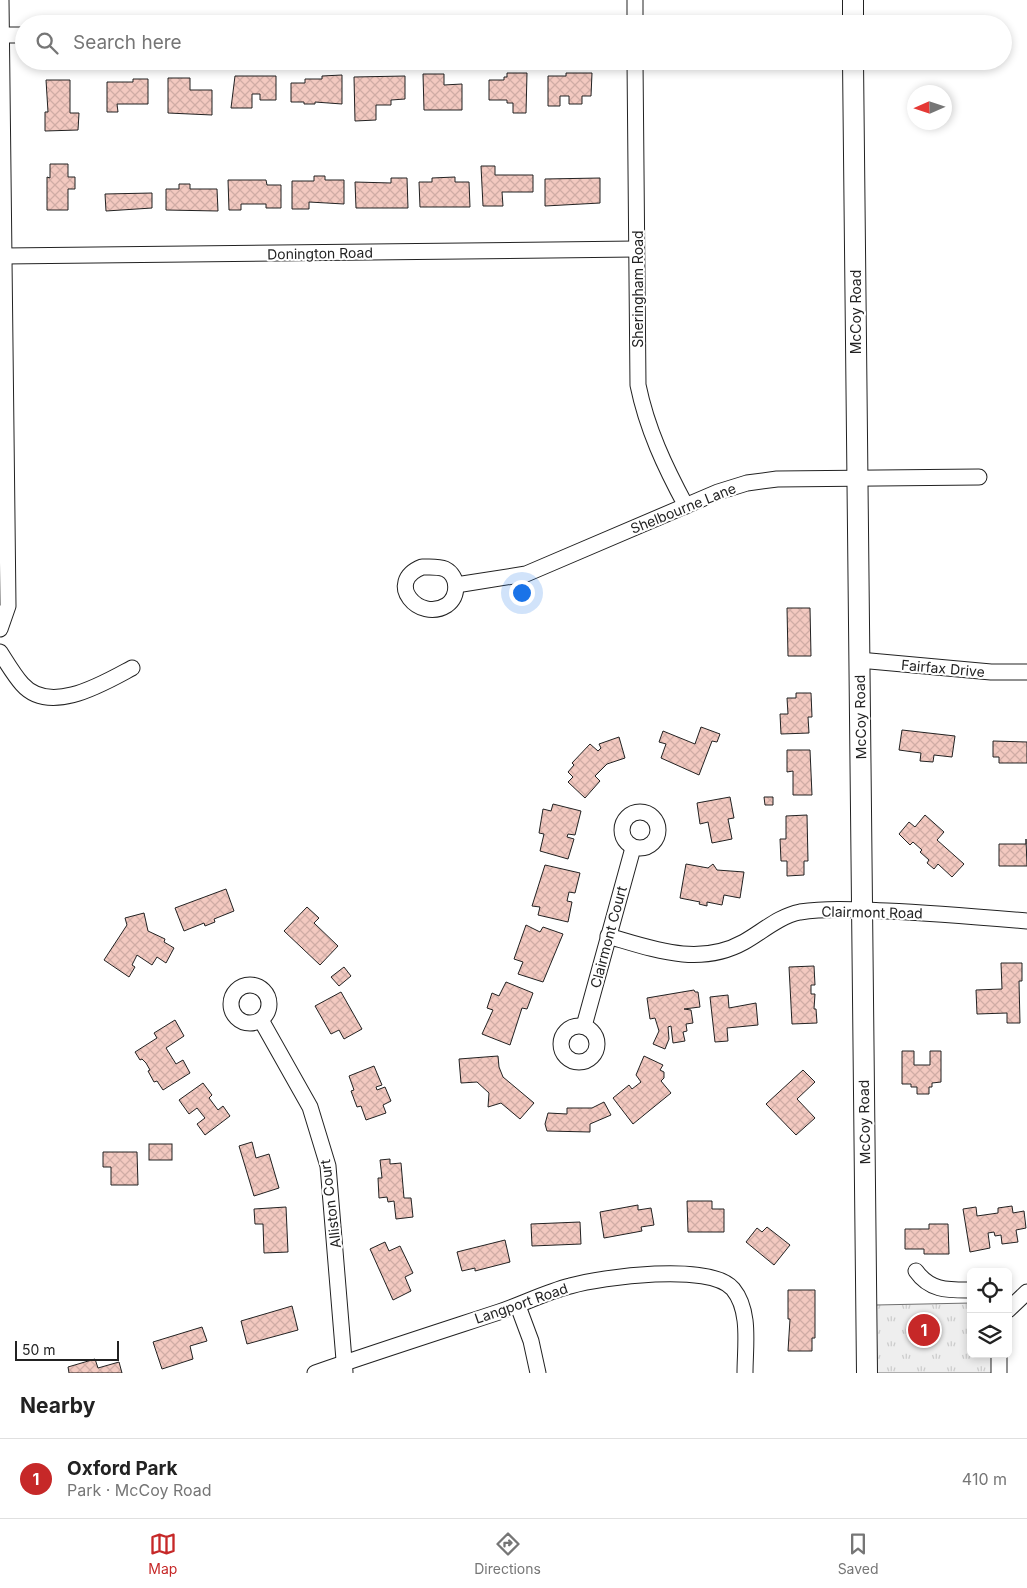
<!DOCTYPE html>
<html lang="en">
<head>
<meta charset="utf-8">
<style>
  :root { --surface:#fff; --page:#f6f6f6; --text:#222; --muted:#767676; --line:#e0e0e0; --accent:#c62828 }
  body { margin:0; font-family:Inter,sans-serif; background:var(--page); color:var(--text) }
  .controls { position:absolute; right:15px; bottom:15px; display:grid; overflow:hidden; border-radius:8px; box-shadow:0 2px 8px #0003 }
  .controls button { width:45px; height:45px; display:grid; place-items:center; padding:0; border:0; border-bottom:1px solid var(--line); background:var(--surface); color:var(--text); font:25px sans-serif }
  .compass { position:absolute; left:907px; top:85px; width:45px; height:45px; border-radius:50%; background:var(--surface); box-shadow:0 2px 8px #0003; rotate:267deg }
  .scale { position:absolute; left:15px; bottom:12px; width:104px; box-sizing:border-box; padding-left:5px; border:2px solid #222; border-top:0; font-size:14px; line-height:18px; white-space:nowrap; color:#222; -webkit-text-stroke:4px #fff; paint-order:stroke }
  .you { position:absolute; left:521px; top:592px; width:18px; height:18px; margin:-12px; border:4px solid #fff; border-radius:50%; background:#1a73e8; box-shadow:0 0 0 8px #1a73e833 }
  .badge { display:grid; place-items:center; width:32px; height:32px; border-radius:50%; background:var(--accent); color:#fff; font-size:16px; font-weight:700 }
  .pin { position:absolute; translate:-50% -50%; border:2px solid #fff; box-shadow:0 1px 5px #0006 }
  .list { margin:0; padding:0; list-style:none }
  h2 { display:flex; justify-content:space-between; align-items:center; height:65px; margin:0; padding:0 20px; font-size:21px }
  h2 small { font-size:16px; font-weight:400; color:var(--muted) }
  .list li { display:grid; grid-template-columns:32px 1fr auto; gap:15px; align-items:center; box-sizing:border-box; height:80px; padding:0 20px; border-top:1px solid var(--line) }
  .list b { display:block; font-size:19px; white-space:nowrap }
  .list p { margin:0; font-size:16px; white-space:nowrap; color:var(--muted) }
  .list em { font-size:16px; font-style:normal; color:var(--muted) }
  .icon { flex:none; width:28px; height:28px; fill:none; stroke:currentColor; stroke-width:2; stroke-linecap:round; stroke-linejoin:round }
  .map { position:relative; flex:none; width:1027px; height:1373px; overflow:hidden }
  .search { position:absolute; background:var(--surface); box-shadow:0 2px 8px #0003; left:15px; right:15px; top:15px; height:55px; display:flex; align-items:center; gap:12px; box-sizing:border-box; padding:0 18px; border-radius:28px; color:var(--muted); font-size:19px }
  .sheet { height:145px; background:var(--surface) }
  nav { display:flex; justify-content:space-around; align-items:center; box-sizing:border-box; height:70px; border-top:1px solid var(--line); background:var(--surface); font-size:14px; color:var(--muted) }
  nav a { display:grid; justify-items:center; gap:2px }
  nav .on { color:var(--accent) }
  .map>svg:first-child { display:block }
  .park { fill:url(#park-tufts); stroke:#6f6f6f }
  .building { fill:url(#building-cross-hatch); stroke:#222 }
  .lines { fill:none; stroke-linecap:round; stroke-linejoin:round }
  .minor-casing { stroke:#222; stroke-width:17 }
  .major-casing { stroke:#222; stroke-width:22 }
  .minor { stroke:#fff; stroke-width:15 }
  .major { stroke:#fff; stroke-width:20 }
  .labels { text-anchor:middle; dominant-baseline:central; stroke-width:4; stroke-linejoin:round; paint-order:stroke }
  .street-label { font-size:14px; fill:#222; stroke:#fff }
</style>
</head>
<body>
<div class="map">
<svg width="1027" height="1373" viewBox="0 0 1027 1373">
  <defs>
    <pattern id="park-tufts" width="24" height="20" patternUnits="userSpaceOnUse" patternTransform="scale(1.25)"><rect width="24" height="20" fill="#eee"/><path d="M3 7l-1-3M5 7V3M7 7l1-3M15 17l-1-3M17 17v-4M19 17l1-3" fill="none" stroke="#ccc"/></pattern>
    <pattern id="building-cross-hatch" width="8" height="8" patternUnits="userSpaceOnUse" patternTransform="scale(1.25)"><rect width="8" height="8" fill="#f3c9c0"/><path d="M0 0l8 8M0 8l8-8" fill="none" stroke="#d0aca5"/></pattern>
  </defs>
  <rect width="100%" height="100%" fill="#fff"/>
  <path class="park" d="M971,1303V1354H994V1373H877L876,1305Z"/>
  <g class="building">
    <path d="M507,73H527L526,113H513V103H507V100H489V80H504V77H507Z"/>
    <path d="M566,73H592L591,96H582V104H569V96H560V106H548V76H566Z"/>
    <path d="M423,74H444V85L462,84V110H424Z"/>
    <path d="M342,75V104L315,102V104H304V102H291V83H305V79H322V76Z"/>
    <path d="M235,76H276V100H260V94H252V108H231Z"/>
    <path d="M405,76V99L391,100V105H376V120L355,121L354,77Z"/>
    <path d="M168,78H190V90H212V115L168,113Z"/>
    <path d="M133,79H148V104H117L118,112H107V82H133Z"/>
    <path d="M46,80H70V113H79L78,130L45,131V112H48Z"/>
    <path d="M50,164H68V177H75V189H68V210H47V177L50,178Z"/>
    <path d="M481,166H495V175H533V192H502L503,206H483Z"/>
    <path d="M314,176H325V180H344V204L309,202V209H292V181H314Z"/>
    <path d="M455,177V182H469L470,207H420L419,182H432V178Z"/>
    <path d="M391,178H407L408,208H356L355,182L391,183Z"/>
    <path d="M600,178V203L545,206V179Z"/>
    <path d="M228,180H266L267,185H281V208H266V204H241V210H229Z"/>
    <path d="M179,184H190V189H217L218,211L166,210V189H179Z"/>
    <path d="M152,193V208L106,211L105,194Z"/>
    <path d="M787,608H810L811,656H788Z"/>
    <path d="M796,693H811L812,717H808L809,733L781,734L780,714H788L787,698H796Z"/>
    <path d="M701,727L720,734L717,742L712,741L699,775L661,758L666,744L659,742L663,731L695,744Z"/>
    <path d="M902,730L955,736L952,757L934,755L933,762L920,761L921,753L899,750Z"/>
    <path d="M619,737L625,758L607,764L595,776L600,781L585,798L568,782L573,777L568,772L574,765L572,763L590,744L598,751L601,748L599,744Z"/>
    <path d="M993,741L1027,742V763H999V757H993Z"/>
    <path d="M787,750H810L812,795H793V771L787,772Z"/>
    <path d="M730,797L734,818L728,819L732,839L712,843L708,822L700,824L697,803Z"/>
    <path d="M764,797H773V805H765Z"/>
    <path d="M553,804L581,811L575,835L568,834L567,837L574,839L568,859L540,851L544,834L539,833L543,809L551,811Z"/>
    <path d="M807,815L808,861H804V875L787,876V861H781L780,839H786V816Z"/>
    <path d="M925,815L944,832L937,840L964,864L952,877L938,864L934,869L927,863L929,860L920,852L922,850L913,842L910,845L899,834L909,822L915,827Z"/>
    <path d="M1026,839L1027,866H999V844H1026Z"/>
    <path d="M686,864L708,868L713,864L717,870L744,872L740,898L724,895L722,905L707,902V906L699,904L700,902L680,898Z"/>
    <path d="M545,865L580,873L575,893L569,892L567,901L572,902L568,922L538,915L540,907L532,906Z"/>
    <path d="M226,889L234,911L214,919L215,922L205,926L204,923L184,931L175,908Z"/>
    <path d="M307,907L319,918L314,923L338,946L320,965L284,931Z"/>
    <path d="M144,913L148,931L165,939L164,942L174,948L166,963L157,957L152,965L137,955L132,965L135,967L129,977L104,960L127,925L125,918Z"/>
    <path d="M526,925L540,932L543,927L563,934L543,982L518,974L523,962L514,959Z"/>
    <path d="M1001,963H1022V981H1019L1020,1023H1007V1013L977,1014L976,990L1002,989Z"/>
    <path d="M814,966L815,985H811V994H815L814,1009H816L817,1023L792,1024L789,967Z"/>
    <path d="M344,967L351,976L339,986L331,977Z"/>
    <path d="M506,982L533,993L527,1009L522,1008L510,1045L482,1034L493,1010L487,1008L492,993L499,996Z"/>
    <path d="M694,990L695,992H698L700,1007L684,1009L691,1010L693,1023L686,1024L687,1031L683,1032L685,1041L673,1043L671,1026L668,1027L669,1039L665,1049L653,1044L659,1031L655,1018L650,1019L647,998Z"/>
    <path d="M341,992L362,1029L344,1039L339,1030L331,1034L315,1006Z"/>
    <path d="M728,995L729,1008L756,1003L758,1025L727,1028L728,1041L715,1042L710,997Z"/>
    <path d="M175,1020L184,1036L166,1048L176,1064L183,1060L190,1073L163,1090L157,1081L154,1082L148,1071L150,1070L146,1063L142,1059L140,1060L135,1052L157,1038L154,1033Z"/>
    <path d="M902,1051H914V1065H930V1051H941V1082L932,1083V1087H929V1094H917V1087H911V1084H902Z"/>
    <path d="M498,1056L499,1067L503,1077L534,1103L520,1119L501,1103L488,1107L489,1093L477,1082L461,1083L459,1059Z"/>
    <path d="M644,1056L663,1065L660,1070L664,1072V1078L661,1081L671,1093L633,1124L613,1098L629,1085L632,1089L641,1082L636,1075Z"/>
    <path d="M374,1066L382,1085L376,1087L377,1090L385,1087L391,1101L383,1105L386,1113L366,1120L361,1106L357,1107L351,1091L354,1090L349,1076Z"/>
    <path d="M803,1070L815,1082L797,1099L815,1118L796,1135L766,1104Z"/>
    <path d="M203,1083L212,1095L209,1098L218,1110L223,1106L230,1116L205,1135L197,1124L205,1118L197,1108L189,1114L179,1100Z"/>
    <path d="M604,1102L611,1115L590,1124V1132L547,1131L545,1124L548,1113L567,1114V1108H592Z"/>
    <path d="M252,1142L256,1158L269,1154L279,1188L254,1196L239,1146Z"/>
    <rect x="149" y="1144" width="23" height="16"/>
    <path d="M103,1152H137L138,1185H111V1167H103Z"/>
    <path d="M390,1159V1164L401,1163L404,1198H411L413,1217L396,1219L394,1201L388,1202L387,1197L379,1198L378,1178H382L380,1160Z"/>
    <path d="M687,1201H712V1209H724V1232H688Z"/>
    <path d="M638,1205V1210L651,1208L654,1225L641,1227L642,1231L604,1238L600,1212Z"/>
    <path d="M1012,1206L1013,1213L1024,1211L1026,1228L1016,1230L1018,1242L1002,1244L1001,1235L995,1236L994,1232L988,1233L990,1248L970,1252L963,1209L976,1207L977,1216L998,1213V1208Z"/>
    <path d="M286,1207L288,1252L264,1253L263,1224H255L254,1209Z"/>
    <path d="M580,1222L581,1244L532,1246L531,1224Z"/>
    <path d="M929,1224H948L949,1254H924V1249H905V1229H929Z"/>
    <path d="M767,1227L790,1245L774,1265L746,1242L757,1228L762,1232Z"/>
    <path d="M505,1240L510,1262L475,1271V1268L462,1271L457,1252Z"/>
    <path d="M385,1242L389,1251L400,1246L413,1273L405,1277L411,1291L393,1300L370,1249Z"/>
    <path d="M788,1290H815V1338H812V1351H788L790,1319H788Z"/>
    <path d="M292,1306L298,1330L247,1344L241,1321Z"/>
    <path d="M202,1327L207,1341L190,1346L193,1359L162,1369L153,1342Z"/>
    <path d="M95,1359L98,1368L119,1362L122,1373H69L68,1367Z"/>
  </g>
  <g class="lines">
    <defs>
      <g id="minor">
        <path d="M635,0V24"/>
        <path d="M0,35H24"/>
        <path d="M635,61L638,385C647,429 665,467 686,506"/>
        <path d="M4,256L636,249"/>
        <path d="M422,567C429,567 438,566 445,569C459,576 459,596 447,605C419,623 384,582 422,567Z"/>
        <path d="M456,585L526,574L718,492L747,483L777,479L979,477"/>
        <path d="M0,629L8,606L1,0"/>
        <path d="M0,652C7,663 14,675 22,684C50,716 104,683 132,668"/>
        <path d="M859,660L991,672H1027"/>
        <circle cx="640" cy="830" r="18"/>
        <path d="M608,936C653,949 699,967 744,942C762,932 779,916 800,912C829,908 859,910 887,911C934,913 980,917 1027,921"/>
        <circle cx="250" cy="1004" r="19"/>
        <path d="M261,1020L310,1107L328,1166L345,1372"/>
        <circle cx="579" cy="1044" r="18"/>
        <path d="M584,1026L633,848"/>
        <path d="M916,1271C930,1291 948,1290 971,1290"/>
        <path d="M518,1306L531,1341L538,1373"/>
        <path d="M1008,1310L1027,1292"/>
        <path d="M315,1373C376,1352 438,1332 499,1312C523,1304 546,1292 570,1286C602,1277 710,1262 733,1289C751,1311 745,1346 745,1373"/>
        <path d="M999,1373V1354"/>
      </g>
      <g id="major">
        <path d="M853,0V24"/>
        <path d="M853,61L867,1373"/>
      </g>
    </defs>
    <use href="#minor" class="minor-casing"/>
    <use href="#major" class="major-casing"/>
    <use href="#minor" class="minor"/>
    <use href="#major" class="major"/>
  </g>
  <g class="labels">
    <g class="street-label">
      <text transform="translate(320 253) rotate(-1)">Donington Road</text>
      <text transform="translate(637 289) rotate(-90)">Sheringham Road</text>
      <text transform="translate(855 312) rotate(-90)">McCoy Road</text>
      <text transform="translate(683 508) rotate(-22)">Shelbourne Lane</text>
      <text transform="translate(943 668) rotate(5)">Fairfax Drive</text>
      <text transform="translate(860 717) rotate(-91)">McCoy Road</text>
      <text transform="translate(872 912) rotate(1)">Clairmont Road</text>
      <text transform="translate(608 937) rotate(-75)">Clairmont Court</text>
      <text transform="translate(864 1122) rotate(-91)">McCoy Road</text>
      <text transform="translate(330 1204) rotate(-97)">Alliston Court</text>
      <text transform="translate(521 1303) rotate(-19)">Langport Road</text>
    </g>
  </g>
</svg>
<div class="controls">
<button><svg class="icon" aria-label="locate" viewBox="0 0 24 24"><circle cx="12" cy="12" r="6"/><path d="M12 2v4M12 18v4M2 12h4M18 12h4"/></svg></button>
<button><svg class="icon" aria-label="layers" viewBox="0 0 24 24"><path d="M12 4l9 5-9 5-9-5zM3 14l9 5 9-5"/></svg></button>
</div>
<svg class="compass" viewBox="-18 -18 36 36"><path d="M0-13l5 13h-10z" fill="#e53935"/><path d="M0 13l5-13h-10z" fill="#767676"/></svg>
<div class="scale">50 m</div>
<div class="you"></div>
<div class="pin badge" style="left:924px;top:1330px">1</div>
<div class="search"><svg class="icon" aria-label="search" viewBox="0 0 24 24"><circle cx="10" cy="10" r="6"/><path d="M15 15l6 6"/></svg>Search here</div>
</div>
<section class="sheet">
<h2>Nearby<small></small></h2>
<ul class="list">
<li><span class="badge">1</span><div><b>Oxford Park</b><p>Park · McCoy Road</p></div><em>410 m</em></li>
</ul>
</section>
<nav>
<a class="on"><svg class="icon" aria-label="map" viewBox="0 0 24 24"><path d="M3 6l6-2 6 2 6-2v14l-6 2-6-2-6 2zM9 4v14M15 6v14"/></svg>Map</a>
<a><svg class="icon" aria-label="directions" viewBox="0 0 24 24"><path d="M12 3l9 9-9 9-9-9zM9 14v-3h6M13 9l2 2-2 2"/></svg>Directions</a>
<a><svg class="icon" aria-label="saved" viewBox="0 0 24 24"><path d="M7 4h10v16l-5-4-5 4z"/></svg>Saved</a>
</nav>
</body>
</html>
